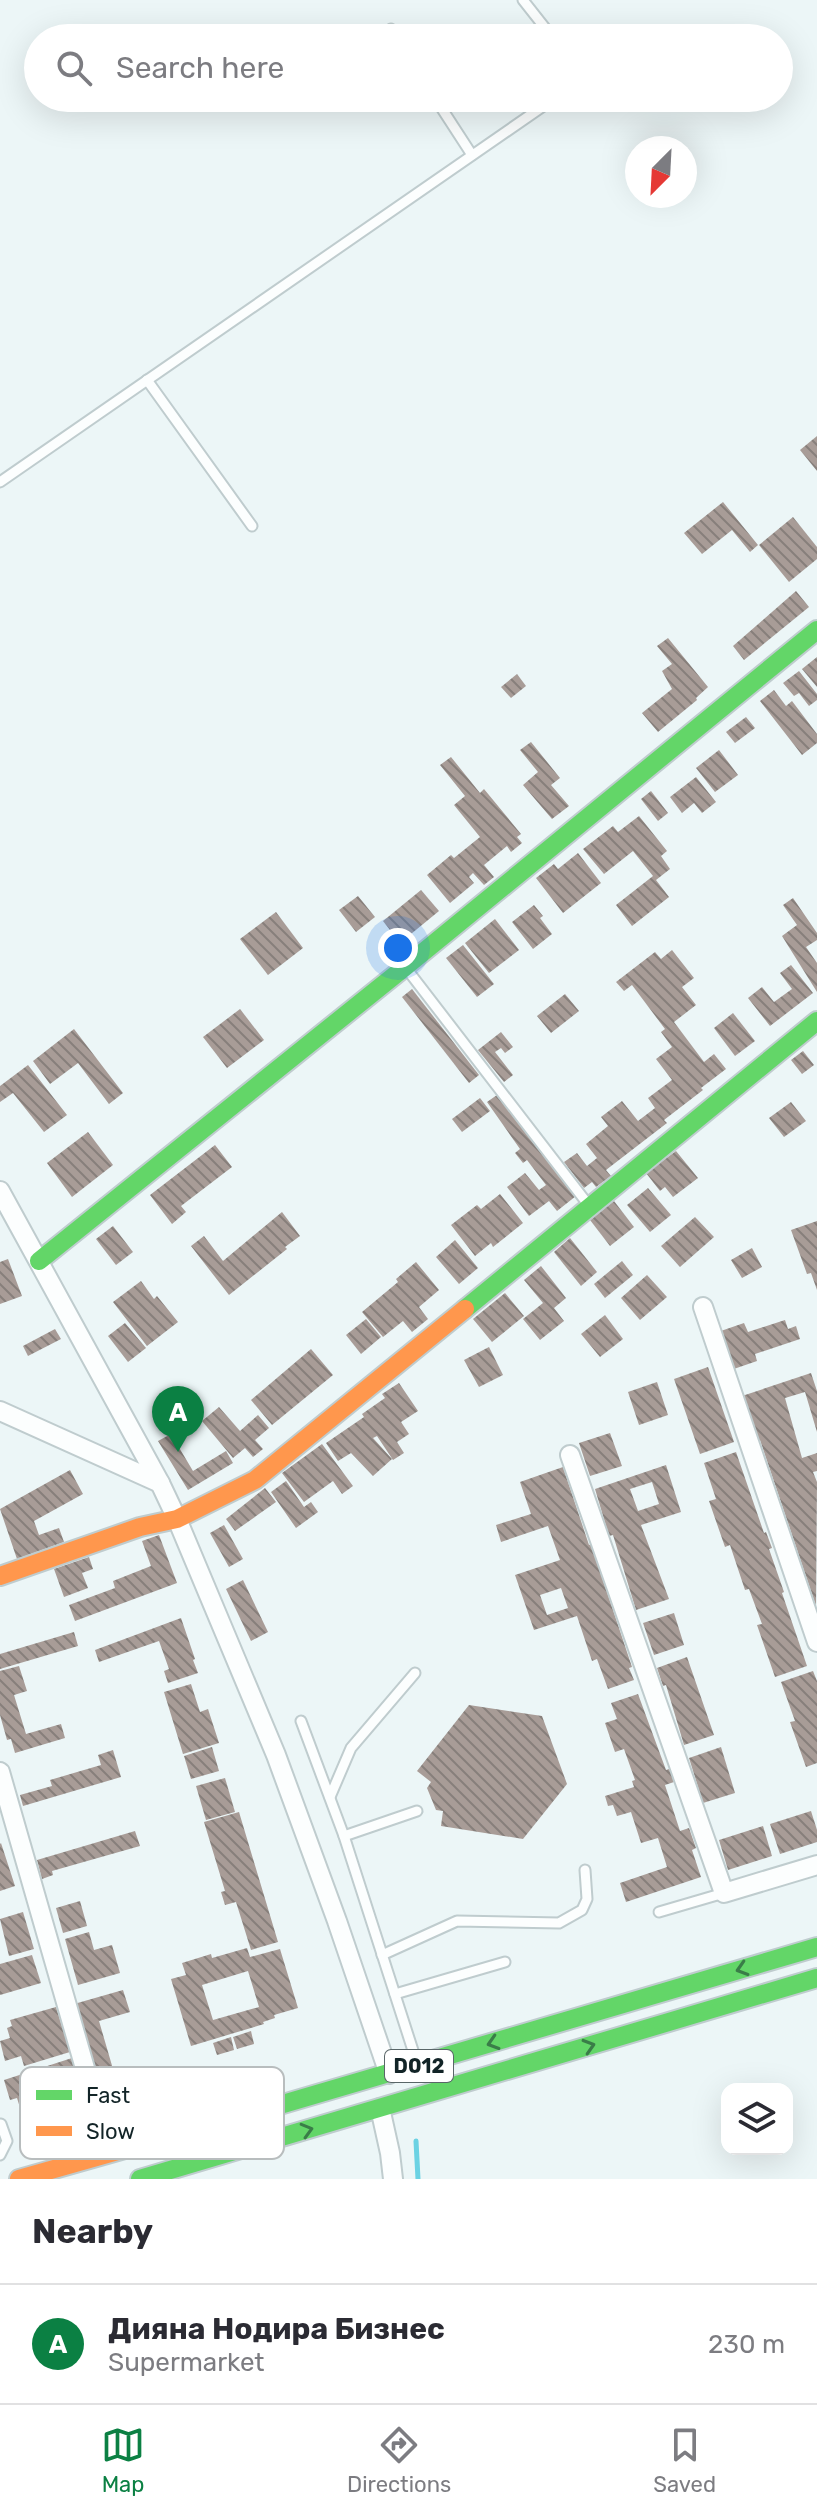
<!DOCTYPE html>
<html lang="en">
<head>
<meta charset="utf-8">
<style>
  :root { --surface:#fff; --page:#f7f7f7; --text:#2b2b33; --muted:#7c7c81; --line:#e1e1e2; --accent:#0b8043 }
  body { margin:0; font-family:Rubik,sans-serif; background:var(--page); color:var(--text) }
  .controls { position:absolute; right:24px; bottom:24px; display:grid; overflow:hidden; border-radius:16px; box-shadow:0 8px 32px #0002 }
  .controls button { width:72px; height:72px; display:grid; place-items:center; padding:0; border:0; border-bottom:2px solid var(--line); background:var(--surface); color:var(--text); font:40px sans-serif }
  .compass { position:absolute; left:625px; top:136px; width:72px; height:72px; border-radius:50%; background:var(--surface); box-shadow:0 8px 32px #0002; rotate:204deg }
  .you { position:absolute; left:398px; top:948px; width:28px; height:28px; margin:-20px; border:6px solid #fff; border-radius:50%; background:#1a73e8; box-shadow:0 0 0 12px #1a73e833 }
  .badge { display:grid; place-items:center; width:52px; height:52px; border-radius:50%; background:var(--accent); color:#fff; font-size:26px; font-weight:700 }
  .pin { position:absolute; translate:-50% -66px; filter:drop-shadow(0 2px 4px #0008) }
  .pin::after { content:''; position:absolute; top:42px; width:28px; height:24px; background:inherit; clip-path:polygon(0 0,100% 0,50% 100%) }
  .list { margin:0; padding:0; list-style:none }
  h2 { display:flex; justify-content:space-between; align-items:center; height:104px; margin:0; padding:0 32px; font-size:34px }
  h2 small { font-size:26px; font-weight:400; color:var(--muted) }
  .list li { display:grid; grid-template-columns:52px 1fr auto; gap:24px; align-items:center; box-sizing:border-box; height:120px; padding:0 32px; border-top:2px solid var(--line) }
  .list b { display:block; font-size:30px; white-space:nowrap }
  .list p { margin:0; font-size:26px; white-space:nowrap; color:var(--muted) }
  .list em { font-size:26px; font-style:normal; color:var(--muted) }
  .icon { flex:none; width:44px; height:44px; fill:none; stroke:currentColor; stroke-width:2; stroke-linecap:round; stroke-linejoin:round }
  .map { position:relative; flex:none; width:817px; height:2179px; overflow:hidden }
  .search { position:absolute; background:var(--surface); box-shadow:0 8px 32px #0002; left:24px; right:24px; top:24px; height:88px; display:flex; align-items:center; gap:20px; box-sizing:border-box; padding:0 28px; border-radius:44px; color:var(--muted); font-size:30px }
  .sheet { height:224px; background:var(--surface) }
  nav { display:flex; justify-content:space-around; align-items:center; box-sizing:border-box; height:112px; border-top:2px solid var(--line); background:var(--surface); font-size:22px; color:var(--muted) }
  nav a { display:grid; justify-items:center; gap:4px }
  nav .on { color:var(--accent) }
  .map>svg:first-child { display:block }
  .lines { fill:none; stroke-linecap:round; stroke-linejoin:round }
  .stream { stroke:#6bd2e3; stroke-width:5 }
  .building { fill:url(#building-back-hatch); fill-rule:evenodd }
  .lane-casing { stroke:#bfccce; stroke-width:13 }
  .street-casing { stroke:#bfccce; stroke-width:22 }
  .fast-casing { stroke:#bfccce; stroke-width:22 }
  .slow-casing { stroke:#bfccce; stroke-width:22 }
  .lane { stroke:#fcfefe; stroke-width:9 }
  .street { stroke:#fcfefe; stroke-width:18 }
  .fast { stroke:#63d668; stroke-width:18 }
  .slow { stroke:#ff974d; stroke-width:18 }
  .oneway { stroke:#3a7d48 }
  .labels { text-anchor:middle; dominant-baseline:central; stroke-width:8; stroke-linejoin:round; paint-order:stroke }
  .shield { fill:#fff; stroke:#596668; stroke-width:2 }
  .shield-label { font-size:20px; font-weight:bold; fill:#122427 }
  .key { fill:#fff; stroke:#b8bdbe; stroke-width:2 }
  .key-label { font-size:22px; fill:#122427 }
</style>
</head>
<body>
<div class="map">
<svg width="817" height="2179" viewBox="0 0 817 2179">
  <defs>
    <pattern id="building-back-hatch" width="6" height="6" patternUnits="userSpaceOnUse" patternTransform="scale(2)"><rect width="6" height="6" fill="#a89c97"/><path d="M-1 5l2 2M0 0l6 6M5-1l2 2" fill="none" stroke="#877f7b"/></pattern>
  </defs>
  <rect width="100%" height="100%" fill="#ecf6f7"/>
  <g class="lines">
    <path class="stream" d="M416,2141L418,2179"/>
  </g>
  <g class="building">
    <path d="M817,436V471L800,450Z"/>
    <path d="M723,502L758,545L750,552L732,530L702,554L684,533Z"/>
    <path d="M793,517L817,547V559L789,582L759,545Z"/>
    <path d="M796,591L809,607L744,660L733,646Z"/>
    <path d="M668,638L708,687L696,698L697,700L658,732L642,713L672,689L662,671L672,664L657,646Z"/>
    <path d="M817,657V687L802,669Z"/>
    <path d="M799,671L817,694V700L809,706L799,693L794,696L783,683Z"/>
    <path d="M517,674L526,686L511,698L501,687Z"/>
    <path d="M774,690L786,706L792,701L817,734V743L802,755L760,701Z"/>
    <path d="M746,717L755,728L735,743L726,732Z"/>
    <path d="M531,742L560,778L551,785L569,806L552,819L523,785L538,772L520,750Z"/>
    <path d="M719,750L738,775L715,792L696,768Z"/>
    <path d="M451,757L480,793L484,789L521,834L517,837L522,843L511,852L507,846L484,865L494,877L484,885L473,873L469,877L474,883L450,903L427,875L451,855L454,858L480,837L454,805L465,796L440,765Z"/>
    <path d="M696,777L716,802L702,813L694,803L682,813L670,797Z"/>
    <path d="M651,791L668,813L658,821L641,799Z"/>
    <path d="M639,816L667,851L661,856L670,869L656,880L669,897L632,926L616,905L653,876L633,851L604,874L583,849L613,826L618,832Z"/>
    <path d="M578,853L601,883L563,913L536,878L554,864L558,869Z"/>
    <path d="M421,890L439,911L400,943L383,921Z"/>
    <path d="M358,896L375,917L356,932L339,910Z"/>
    <path d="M793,898L817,933V940L806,947L817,963V992L782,936L797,925L783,905Z"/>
    <path d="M534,905L543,916L540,918L552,934L533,949L512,922Z"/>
    <path d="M276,912L303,948L268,975L240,939Z"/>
    <path d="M495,919L519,950L489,973L465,943Z"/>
    <path d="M463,945L494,984L477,997L446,958Z"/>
    <path d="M672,950L694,978L682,987L696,1005L674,1022L704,1062L714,1054L726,1069L701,1088L703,1090L664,1120L667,1123L606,1170L611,1176L596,1187L592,1182L584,1188L564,1162L577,1153L587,1166L597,1158L586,1144L608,1126L601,1117L622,1101L638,1121L655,1108L648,1098L672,1080L656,1059L672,1047L661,1032L665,1029L632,985L624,991L616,982L655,952L661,959Z"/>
    <path d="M791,965L813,993L770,1026L748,998L762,987L774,1002L792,989L780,973Z"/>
    <path d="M412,989L479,1075L469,1083L402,997Z"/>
    <path d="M565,994L579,1011L551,1033L537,1016Z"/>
    <path d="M240,1009L264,1040L227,1068L203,1037Z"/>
    <path d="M733,1013L755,1041L735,1056L714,1028Z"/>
    <path d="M74,1029L123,1093L109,1104L78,1063L50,1084L33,1061Z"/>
    <path d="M501,1032L513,1047L505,1053L501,1048L495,1052L513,1075L504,1082L478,1050Z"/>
    <path d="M803,1051L814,1065L802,1074L791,1060Z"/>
    <path d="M28,1065L67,1115L44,1132L13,1093L0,1102V1086Z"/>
    <path d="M497,1095L576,1196L557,1211L549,1201L529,1216L507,1187L525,1173L539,1190L546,1185L527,1160L523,1163L515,1153L520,1149L487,1102Z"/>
    <path d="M480,1098L490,1111L462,1132L452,1119Z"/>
    <path d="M791,1102L806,1121L784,1137L769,1118Z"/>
    <path d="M88,1132L113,1165L72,1197L47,1163Z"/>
    <path d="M215,1145L232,1167L181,1206L186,1212L172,1224L150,1195Z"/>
    <path d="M676,1151L698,1178L673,1197L665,1187L660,1191L646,1173Z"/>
    <path d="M648,1188L671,1215L650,1232L627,1205Z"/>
    <path d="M500,1194L523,1223L493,1247L491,1243L475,1256L451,1225L477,1205L481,1209Z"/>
    <path d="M614,1201L634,1227L610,1246L590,1220Z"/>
    <path d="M282,1212L300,1236L285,1247L287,1249L229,1295L191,1246L204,1236L223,1261Z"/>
    <path d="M695,1217L714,1237L680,1267L661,1246Z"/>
    <path d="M817,1221V1290L811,1273L807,1274L791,1230Z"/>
    <path d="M113,1226L133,1252L116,1265L96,1239Z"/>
    <path d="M570,1238L597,1272L581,1286L554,1252Z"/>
    <path d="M455,1240L478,1268L459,1284L436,1257Z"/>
    <path d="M752,1248L762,1267L742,1278L731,1260Z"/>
    <path d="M8,1259L22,1296L0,1304V1262Z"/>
    <path d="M622,1261L633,1275L605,1298L594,1284Z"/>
    <path d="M416,1262L439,1290L419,1307L428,1319L412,1332L403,1321L383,1337L362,1312L398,1282L396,1279Z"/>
    <path d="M541,1266L566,1298L554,1308L564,1321L540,1340L523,1319L543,1303L524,1280Z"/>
    <path d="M647,1275L667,1297L640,1320L621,1298Z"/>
    <path d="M141,1281L154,1299L157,1296L178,1322L147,1346L113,1302Z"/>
    <path d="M505,1293L524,1316L492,1342L473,1319Z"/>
    <path d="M605,1315L623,1339L600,1357L581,1334Z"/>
    <path d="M366,1319L381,1337L361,1354L346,1335Z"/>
    <path d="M785,1320L788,1329L796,1326L800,1339L755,1354L757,1361L728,1371L715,1333L744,1323L748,1332Z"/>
    <path d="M125,1323L146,1348L128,1362L108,1336Z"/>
    <path d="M55,1329L61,1339L28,1356L23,1346Z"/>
    <path d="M489,1347L503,1375L479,1387L464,1360Z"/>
    <path d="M311,1349L333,1375L272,1425L251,1400Z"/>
    <path d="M708,1367L734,1442L700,1454L674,1379Z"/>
    <path d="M811,1373L817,1391V1432L805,1392L785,1398L802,1458L817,1453V1471L813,1472L817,1482L816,1606L760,1440L757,1441L742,1396Z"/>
    <path d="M657,1382L668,1415L639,1425L628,1392Z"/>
    <path d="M399,1383L418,1411L401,1422L409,1434L397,1442L404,1453L393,1460L377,1436L373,1438L392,1459L373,1476L351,1453L338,1461L326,1443L364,1417L362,1414L385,1398L382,1394Z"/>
    <path d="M219,1407L240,1431L258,1415L269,1428L255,1440L263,1449L253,1457L245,1448L233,1458L202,1421Z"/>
    <path d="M610,1433L622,1466L590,1476L579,1443Z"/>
    <path d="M171,1434L193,1471L226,1451L233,1463L188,1490L158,1441Z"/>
    <path d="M322,1444L353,1486L342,1494L333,1481L304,1502L282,1473Z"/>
    <path d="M736,1452L764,1533L766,1532L772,1548L769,1549L784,1592L782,1593L807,1666L775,1677L757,1625L762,1624L749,1589L745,1590L730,1545L725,1547L709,1501L716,1499L704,1463Z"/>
    <path d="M666,1465L681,1512L641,1525L669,1599L636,1610L613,1535L609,1536L595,1489ZM652,1482L659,1504L638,1511L630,1489Z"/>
    <path d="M563,1467L589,1545L594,1543L599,1558L596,1559L632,1667L629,1668L634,1680L608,1689L597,1659L592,1661L577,1616L534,1630L515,1575L560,1560L548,1526L501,1542L496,1525L531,1514L520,1482ZM561,1588L568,1608L547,1615L540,1595Z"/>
    <path d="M70,1470L83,1494L34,1521L39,1535L59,1528L64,1542L17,1559L0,1509Z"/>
    <path d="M286,1481L304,1507L311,1502L318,1512L296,1528L271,1492Z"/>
    <path d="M265,1488L276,1502L235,1531L226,1519Z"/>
    <path d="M224,1525L243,1559L229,1567L210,1533Z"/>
    <path d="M159,1535L177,1583L75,1621L69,1605L115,1588L113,1581L151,1566L142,1541Z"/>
    <path d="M89,1557L93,1569L82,1573L88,1588L64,1597L54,1569Z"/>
    <path d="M243,1580L268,1632L251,1641L226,1589Z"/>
    <path d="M674,1613L684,1645L654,1655L643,1623Z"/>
    <path d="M181,1618L195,1659L193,1660L198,1673L168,1683L164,1671L169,1669L159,1641L99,1662L95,1650Z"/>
    <path d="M74,1632L78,1646L0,1669V1654Z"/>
    <path d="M687,1657L714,1735L684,1745L666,1685L663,1686L657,1668Z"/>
    <path d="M19,1666L27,1691L14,1695L26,1734L61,1724L65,1738L15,1753L11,1739L7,1740L0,1715V1671Z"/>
    <path d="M813,1671L817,1681V1763L806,1767L790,1722L795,1721L781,1682Z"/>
    <path d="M191,1684L200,1712L208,1709L219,1743L183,1754L164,1692Z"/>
    <path d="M638,1694L666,1770L672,1768L677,1781L665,1785L680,1831L689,1828L696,1848L692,1850L701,1877L626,1902L620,1883L667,1867L658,1838L641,1843L631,1812L617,1816L613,1805L608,1806L605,1796L634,1787L632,1781L635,1780L624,1749L615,1752L605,1723L617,1719L611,1703Z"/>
    <path d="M469,1705L542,1716L567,1784L523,1839L441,1826L443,1811L436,1810L427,1788L431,1782L417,1771Z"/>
    <path d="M212,1747L219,1771L191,1779L184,1756Z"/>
    <path d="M721,1747L735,1793L703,1803L689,1758Z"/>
    <path d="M113,1750L121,1777L23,1806L20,1795L52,1786L50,1780L101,1765L98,1755Z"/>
    <path d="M225,1778L235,1812L206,1820L196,1786Z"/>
    <path d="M811,1811L817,1830V1842L780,1854L770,1824Z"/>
    <path d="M239,1812L278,1942L251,1950L236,1902L225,1905L221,1892L225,1891L204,1822Z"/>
    <path d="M763,1826L772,1856L728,1870L719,1840Z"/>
    <path d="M135,1831L140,1846L52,1871L53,1875L42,1879L37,1860Z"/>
    <path d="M1,1843L15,1886L0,1891V1844Z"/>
    <path d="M80,1901L87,1926L63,1933L56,1908Z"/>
    <path d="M23,1912L34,1949L9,1956L0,1919Z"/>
    <path d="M89,1932L94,1950L112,1945L120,1973L78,1985L65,1939Z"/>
    <path d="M247,1948L250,1957L280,1949L298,2008L274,2015L275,2018L263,2022L264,2024L191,2046L171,1979L186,1975L182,1963L211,1954L212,1958ZM248,1971L259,2007L213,2020L202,1985Z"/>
    <path d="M32,1955L41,1983L0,1995V1964Z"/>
    <path d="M123,1990L130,2012L99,2021L113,2069L96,2074L74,2004Z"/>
    <path d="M56,2007L70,2052L24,2066L21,2056L5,2061L0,2041L10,2038L7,2028L12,2026L10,2020Z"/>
    <path d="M251,2031L254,2044L237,2049L233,2037Z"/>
    <path d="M231,2037L234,2050L217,2055L213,2043Z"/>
    <path d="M72,2058L84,2099L44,2111L43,2105L21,2111L17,2098L10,2100L4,2080Z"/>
  </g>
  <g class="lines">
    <defs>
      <g id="lane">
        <path d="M523,0L553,38"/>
        <path d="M391,29L396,38"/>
        <path d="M435,98L472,155"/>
        <path d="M147,380L252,526"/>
        <path d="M0,482L555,98"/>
        <path d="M406,968L587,1203"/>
        <path d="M301,1721L344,1836L417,2063"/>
        <path d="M330,1797L351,1748L415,1673"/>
        <path d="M344,1836L417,1811"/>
        <path d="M659,1912L724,1893"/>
        <path d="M382,1955L457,1921L559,1923L582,1910L587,1899L585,1870"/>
        <path d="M395,1994L505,1962"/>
        <path d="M0,2155L7,2141L1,2124"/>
      </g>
      <g id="street">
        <path d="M0,1191L160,1483L177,1519L276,1755L337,1921L389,2074"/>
        <path d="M703,1307L817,1642"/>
        <path d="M0,1411L160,1483"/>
        <path d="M570,1455L724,1893L817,1865"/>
        <path d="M0,1772L109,2152"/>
        <path d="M380,2108L390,2153L393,2179"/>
      </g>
      <g id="fast">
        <path d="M39,1261L405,967L817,630"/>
        <path d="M465,1309L817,1021"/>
        <path d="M266,2109L817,1947"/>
        <path d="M140,2179L817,1978"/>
      </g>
      <g id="slow">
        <path d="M0,1576L140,1527L177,1519L255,1480L465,1309"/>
        <path d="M19,2179L266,2109"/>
      </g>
    </defs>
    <use href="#lane" class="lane-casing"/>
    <use href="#street" class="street-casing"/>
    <use href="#fast" class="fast-casing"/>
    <use href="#slow" class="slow-casing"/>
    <use href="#lane" class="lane"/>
    <use href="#street" class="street"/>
    <use href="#fast" class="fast"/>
    <use href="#slow" class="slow"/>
  </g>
  <defs><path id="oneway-chevron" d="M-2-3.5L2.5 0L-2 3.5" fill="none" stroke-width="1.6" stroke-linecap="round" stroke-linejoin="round" transform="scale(2)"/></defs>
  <g class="oneway">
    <use href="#oneway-chevron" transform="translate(742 1969) rotate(163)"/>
    <use href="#oneway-chevron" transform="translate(493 2043) rotate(163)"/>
    <use href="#oneway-chevron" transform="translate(589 2046) rotate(-17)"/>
    <use href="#oneway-chevron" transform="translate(307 2130) rotate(-16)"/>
  </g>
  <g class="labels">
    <rect class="shield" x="385" y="2050" width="68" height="32" rx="6"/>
    <g class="shield-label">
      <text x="419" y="2066">D012</text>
    </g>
  </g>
  <rect x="20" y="2067" width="264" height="92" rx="12" class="key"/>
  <rect x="36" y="2090" width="36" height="10" fill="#63d668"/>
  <rect x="36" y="2126" width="36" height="10" fill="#ff974d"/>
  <g class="key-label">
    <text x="86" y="2103">Fast</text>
    <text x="86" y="2139">Slow</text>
  </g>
</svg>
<div class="controls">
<button><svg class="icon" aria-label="layers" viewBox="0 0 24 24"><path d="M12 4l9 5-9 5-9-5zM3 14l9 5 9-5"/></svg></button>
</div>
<svg class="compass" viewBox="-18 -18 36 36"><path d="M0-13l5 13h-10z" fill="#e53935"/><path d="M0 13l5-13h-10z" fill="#7c7c81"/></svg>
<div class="you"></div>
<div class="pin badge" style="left:178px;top:1452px">A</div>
<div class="search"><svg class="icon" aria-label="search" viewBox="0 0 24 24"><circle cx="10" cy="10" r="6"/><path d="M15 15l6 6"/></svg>Search here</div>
</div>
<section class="sheet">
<h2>Nearby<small></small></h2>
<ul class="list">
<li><span class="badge">A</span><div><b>Дияна Нодира Бизнес</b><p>Supermarket</p></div><em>230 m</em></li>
</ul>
</section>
<nav>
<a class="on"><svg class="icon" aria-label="map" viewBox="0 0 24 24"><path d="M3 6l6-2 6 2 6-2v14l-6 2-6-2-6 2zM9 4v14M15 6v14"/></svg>Map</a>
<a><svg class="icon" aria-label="directions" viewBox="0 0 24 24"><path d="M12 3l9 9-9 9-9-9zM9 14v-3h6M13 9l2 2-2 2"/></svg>Directions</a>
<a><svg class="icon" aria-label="saved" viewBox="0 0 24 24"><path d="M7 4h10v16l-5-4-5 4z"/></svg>Saved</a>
</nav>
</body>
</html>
